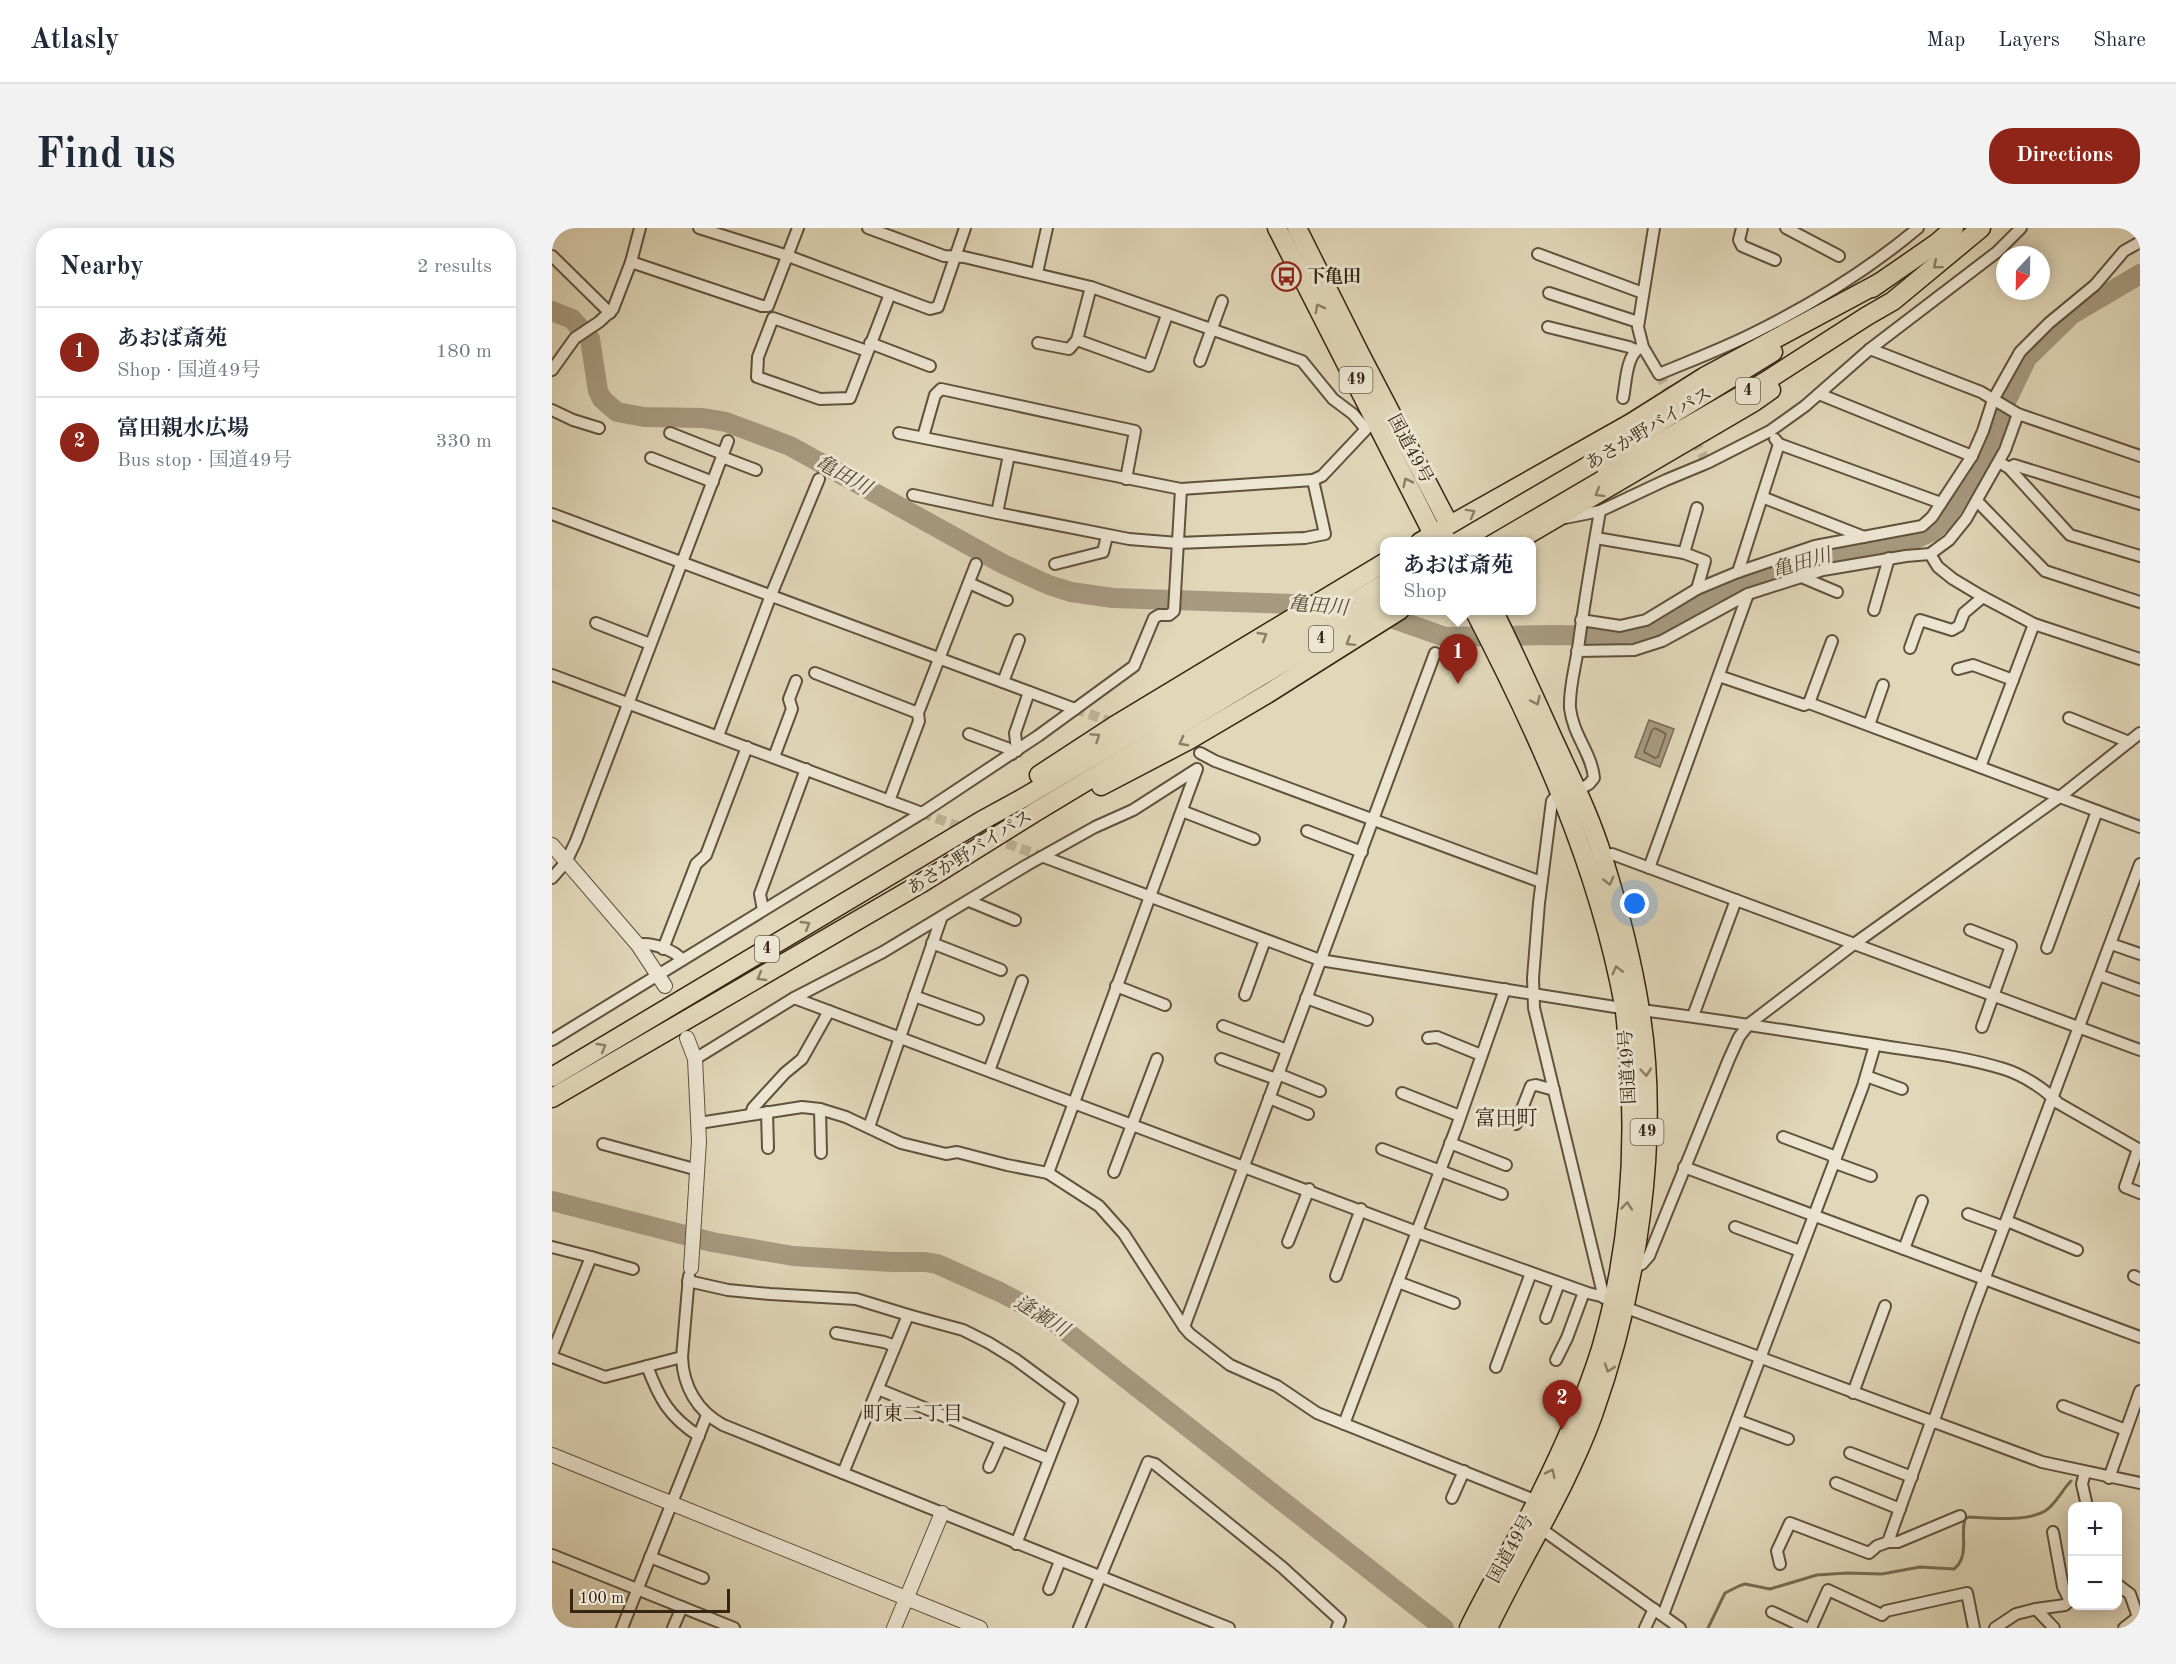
<!DOCTYPE html>
<html lang="en">
<head>
<meta charset="utf-8">
<style>
  :root { --surface:#fff; --page:#f2f2f3; --text:#1f2937; --muted:#747a83; --line:#e0e1e3; --accent:#8f2418 }
  body { margin:0; font-family:"Old Standard TT","Noto Serif JP",serif; background:var(--page); color:var(--text) }
  .controls { position:absolute; right:18px; bottom:18px; display:grid; overflow:hidden; border-radius:12px; box-shadow:0 3px 15px #0003 }
  .controls button { width:54px; height:54px; display:grid; place-items:center; padding:0; border:0; border-bottom:2px solid var(--line); background:var(--surface); color:var(--text); font:30px sans-serif }
  .compass { position:absolute; left:1444px; top:18px; width:54px; height:54px; border-radius:50%; background:var(--surface); box-shadow:0 3px 15px #0003; rotate:202deg }
  .scale { position:absolute; left:18px; bottom:15px; width:160px; box-sizing:border-box; padding-left:6px; border:3px solid #352511; border-top:0; font-size:16px; line-height:21px; white-space:nowrap; color:#352511; -webkit-text-stroke:4px #ece5d2; paint-order:stroke }
  .you { position:absolute; left:1083px; top:676px; width:21px; height:21px; margin:-15px; border:4px solid #fff; border-radius:50%; background:#1a73e8; box-shadow:0 0 0 9px #1a73e833 }
  .badge { display:grid; place-items:center; width:39px; height:39px; border-radius:50%; background:var(--accent); color:#fff; font-size:20px; font-weight:700 }
  .pin { position:absolute; translate:-50% -50px; filter:drop-shadow(0 2px 3px #0008) }
  .pin::after { content:''; position:absolute; top:32px; width:21px; height:18px; background:inherit; clip-path:polygon(0 0,100% 0,50% 100%) }
  .popup { position:absolute; left:828px; top:309px; width:156px; height:78px; box-sizing:border-box; display:grid; place-content:center; border-radius:12px; background:var(--surface); filter:drop-shadow(0 2px 4px #0005); font-size:20px; white-space:nowrap; color:var(--muted) }
  .popup b { font-size:22px; color:var(--text) }
  .popup::after { content:''; position:absolute; left:50%; top:100%; margin-left:-12px; border:12px solid transparent; border-top-color:var(--surface) }
  .list { margin:0; padding:0; list-style:none }
  h2 { display:flex; justify-content:space-between; align-items:center; height:78px; margin:0; padding:0 24px; font-size:26px }
  h2 small { font-size:20px; font-weight:400; color:var(--muted) }
  .list li { display:grid; grid-template-columns:39px 1fr auto; gap:18px; align-items:center; box-sizing:border-box; height:90px; padding:0 24px; border-top:2px solid var(--line) }
  .list b { display:block; font-size:22px; white-space:nowrap }
  .list p { margin:0; font-size:20px; white-space:nowrap; color:var(--muted) }
  .list em { font-size:20px; font-style:normal; color:var(--muted) }
  .map { position:relative; flex:none; width:1588px; height:1400px; overflow:hidden; border-radius:24px }
  header { display:flex; align-items:center; gap:36px; box-sizing:border-box; height:84px; padding:0 30px; background:var(--surface); border-bottom:2px solid var(--line) }
  header strong { font-size:28px }
  nav { display:flex; gap:33px; margin-inline-start:auto; font-size:21px }
  .intro { display:flex; align-items:center; justify-content:space-between; box-sizing:border-box; height:144px; padding:0 36px }
  h1 { margin:0; font-size:42px }
  .button { padding:15px 27px; border-radius:24px; background:var(--accent); color:#fff; font-size:21px; font-weight:700 }
  main { display:flex; gap:36px; padding:0 36px }
  aside { flex:1; background:var(--surface); border-radius:24px; box-shadow:0 3px 15px #0003 }
  .map>svg:first-child { display:block }
  .water { fill:#a79a80; stroke:#796b54; stroke-width:1.5 }
  .lines { fill:none; stroke-linecap:round; stroke-linejoin:round }
  .shore { stroke:#6e6048; stroke-width:1.5 }
  .stream { stroke:#796b54; stroke-width:3 }
  .river { stroke:#a79a80; stroke-width:20 }
  .minor-tunnel { stroke:#bfb397; stroke-width:10; stroke-dasharray:10 5; stroke-linecap:butt }
  .minor-casing { stroke:#60523b; stroke-width:14 }
  .tertiary-casing { stroke:#60523b; stroke-width:16 }
  .trunk-casing { stroke:#352511; stroke-width:21 }
  .minor { stroke:#ece5d2; stroke-width:10 }
  .tertiary { stroke:#ece5d2; stroke-width:14 }
  .trunk { stroke:#e1d7b9; stroke-width:18 }
  .trunk-bridge-casing { stroke:#352511; stroke-width:21; stroke-linecap:butt }
  .trunk-bridge { stroke:#e1d7b9; stroke-width:18 }
  .oneway { stroke:#8b7e65 }
  .labels { text-anchor:middle; dominant-baseline:central; stroke-width:6; stroke-linejoin:round; paint-order:stroke }
  .shield { fill:#ece5d2; stroke:#6c5f4b; stroke-width:1.5 }
  .shield-label { font-size:16px; font-weight:bold; fill:#352511 }
  .poi-label { font-size:18px; font-weight:bold; fill:#352511; stroke:#ece5d2; text-anchor:start }
  .street-label { font-size:18px; fill:#352511; stroke:#ece5d2 }
  .water-label { font-size:20px; font-style:italic; fill:#574832; stroke:#ece5d2 }
  .neighbourhood-label { font-size:20px; fill:#352511; stroke:#ece5d2 }
  .quarter-label { font-size:21px; fill:#352511; stroke:#ece5d2 }
</style>
</head>
<body>
<header>
<strong>Atlasly</strong>
<nav><a>Map</a><a>Layers</a><a>Share</a></nav>
</header>
<div class="intro"><h1>Find us</h1><a class="button">Directions</a></div>
<main>
<aside>
<h2>Nearby<small>2 results</small></h2>
<ul class="list">
<li><span class="badge">1</span><div><b>あおば斎苑</b><p>Shop · 国道49号</p></div><em>180 m</em></li>
<li><span class="badge">2</span><div><b>富田親水広場</b><p>Bus stop · 国道49号</p></div><em>330 m</em></li>
</ul>
</aside>
<div class="map">
<svg width="1588" height="1400" viewBox="0 0 1588 1400">
  <rect width="100%" height="100%" fill="#e1d7b9"/>
  <filter id="stains"><feTurbulence type="fractalNoise" baseFrequency=".00333" numOctaves="4"/><feColorMatrix values="0 0 0 0 .2 0 0 0 0 .09 0 0 0 0 .02 0 0 0 .5 -.17"/></filter>
  <radialGradient id="worn" r=".72"><stop offset=".6" stop-color="#630" stop-opacity="0"/><stop offset="1" stop-color="#630" stop-opacity=".3"/></radialGradient>
  <path class="water" d="M1097,492L1122,501L1108,539L1083,529Z"/>
  <g class="lines">
    <path class="shore" d="M1103,500L1114,506L1106,529L1103,530L1092,524L1100,502Z"/>
    <path class="stream" d="M1156,1400L1173,1365L1187,1358L1193,1356L1218,1361L1265,1347L1295,1345L1330,1346L1368,1339L1402,1341C1418,1328 1408,1307 1413,1291L1417,1289C1438,1290 1475,1294 1493,1283C1504,1276 1510,1262 1519,1253"/>
    <g class="river">
      <path d="M0,83L20,91L38,111L46,163L50,171L65,184L92,189L151,190L174,194L238,218L451,336L497,357L519,364L561,370L772,377"/>
      <path d="M825,385L893,409L1001,407L1060,408L1099,402L1164,364L1229,340L1289,324L1359,313L1379,304L1393,292L1433,227L1450,182L1475,130L1519,87L1588,46"/>
      <path d="M0,973L160,1014L241,1028L340,1034H373L385,1036L448,1064L497,1090L892,1400"/>
    </g>
    <g class="minor-tunnel">
      <path d="M1107,146L1155,235"/>
      <path d="M523,481L568,497"/>
      <path d="M370,585L492,629"/>
    </g>
    <defs>
      <g id="minor">
        <path d="M147,0L236,28L378,81L386,79L413,0"/>
        <path d="M316,0L392,28L412,29L539,59L750,133L781,171L801,186L813,200"/>
        <path d="M1102,0L1086,99L1091,119L1107,146C1138,133 1170,121 1200,106C1257,78 1317,41 1366,0"/>
        <path d="M1190,0L1187,12L1190,18L1223,32"/>
        <path d="M1234,0L1287,28"/>
        <path d="M986,26L1091,65"/>
        <path d="M0,28L58,85"/>
        <path d="M79,34L210,78H216L246,0"/>
        <path d="M485,45L495,0"/>
        <path d="M539,59L525,112L597,138L615,87"/>
        <path d="M997,65L1086,94"/>
        <path d="M996,99L1077,119L1083,122"/>
        <path d="M318,115L378,138"/>
        <path d="M486,115L517,121L525,112"/>
        <path d="M1318,121L1429,164L1466,186L1588,228"/>
        <path d="M315,123L221,90L206,129L205,149L268,171L298,170L338,66"/>
        <path d="M648,133L670,73"/>
        <path d="M0,142L23,110L47,94L61,81L79,34L88,0"/>
        <path d="M1267,166L1420,228"/>
        <path d="M1071,170C1074,156 1074,127 1088,120"/>
        <path d="M0,182L21,192L47,200"/>
        <path d="M118,205L171,226"/>
        <path d="M347,205L629,261L761,252L770,248L819,196"/>
        <path d="M371,209L383,167L389,161L583,203L574,251"/>
        <path d="M1227,216L1389,275"/>
        <path d="M457,227L445,285L577,311L626,315L753,310L773,306L761,252"/>
        <path d="M170,229L204,242"/>
        <path d="M99,230L161,254"/>
        <path d="M1447,234L1457,240L1518,307L1588,328"/>
        <path d="M1457,240L1462,237L1588,276"/>
        <path d="M361,267L445,285"/>
        <path d="M1210,269L1312,309"/>
        <path d="M1425,273L1493,343L1588,374"/>
        <path d="M0,286L523,481"/>
        <path d="M1013,290L1048,283"/>
        <path d="M1044,310L1132,325L1153,333L1145,361"/>
        <path d="M1132,325L1145,280"/>
        <path d="M1378,326L1386,339L1401,351L1431,369L1482,396L1588,431"/>
        <path d="M503,336L551,324L555,308"/>
        <path d="M1186,344L1227,216L1223,211"/>
        <path d="M1247,348L1285,364"/>
        <path d="M417,355L455,372"/>
        <path d="M1322,382L1337,330"/>
        <path d="M1029,392L1068,398L1094,392L1145,361L1186,344L1263,318L1370,298L1380,289L1420,228L1431,203L1441,172L1468,124L1497,95L1543,57L1572,23L1588,14"/>
        <path d="M44,395L98,416"/>
        <path d="M1358,420L1368,392L1400,402L1407,398L1412,385L1431,369"/>
        <path d="M1025,423L1082,422L1110,413L1196,366L1271,342L1354,328L1378,326L1397,312L1414,291L1453,222L1466,186"/>
        <path d="M883,425L632,1099L638,1106L678,1137L725,1158L765,1185L985,1273"/>
        <path d="M1406,441L1421,437L1461,452"/>
        <path d="M263,445L366,485"/>
        <path d="M0,447L370,585"/>
        <path d="M1167,448L1252,477L1257,475L1588,599"/>
        <path d="M451,454L467,412"/>
        <path d="M1257,475L1280,413"/>
        <path d="M1517,490L1577,514"/>
        <path d="M1317,497L1331,457"/>
        <path d="M417,506L455,520L460,526"/>
        <path d="M166,508L219,367L267,251"/>
        <path d="M465,523L463,505L477,464"/>
        <path d="M648,525L663,533L989,654"/>
        <path d="M222,529L240,481L237,471L244,453"/>
        <path d="M1428,539L1482,396"/>
        <path d="M1008,563L1000,573L987,675L981,750L982,780L1052,1070"/>
        <path d="M1025,563L1037,556L1042,550C1040,526 1021,507 1018,480C1017,461 1023,440 1026,421C1032,375 1040,329 1048,283L1114,252L1155,235L1218,203L1253,178L1318,121L1445,24L1469,0"/>
        <path d="M337,573L367,493L366,485L424,336"/>
        <path d="M630,583L702,611"/>
        <path d="M755,603L810,624"/>
        <path d="M1051,628L1060,626L1588,822"/>
        <path d="M492,629L768,732L1063,779C1146,788 1229,802 1313,815C1359,823 1407,827 1452,841C1471,847 1493,861 1506,875L1588,922"/>
        <path d="M1097,640L1196,366"/>
        <path d="M0,650L14,634L24,613L176,213"/>
        <path d="M417,673L463,692"/>
        <path d="M211,682L208,666L254,541"/>
        <path d="M1418,702L1459,718L1430,799"/>
        <path d="M380,715L449,742"/>
        <path d="M1559,716L1588,726"/>
        <path d="M86,717C97,713 123,722 130,732"/>
        <path d="M1495,720L1545,583"/>
        <path d="M111,721L144,636L154,627L195,519"/>
        <path d="M1547,747L1588,762"/>
        <path d="M564,758L613,777"/>
        <path d="M693,767L713,712"/>
        <path d="M362,768L426,791"/>
        <path d="M242,770L865,1004L1036,1065L1061,1071L1072,1079L1490,1234L1588,1255"/>
        <path d="M754,770L815,792"/>
        <path d="M1141,788L1184,672"/>
        <path d="M671,798L735,822"/>
        <path d="M876,810L885,809L929,827"/>
        <path d="M0,812L370,585L486,508L582,438L602,390L607,387H617L622,383L629,261"/>
        <path d="M143,831L242,770L331,724L475,637L543,599L581,582L645,541L496,945L455,937L405,924L394,926L349,915L294,889L268,881L250,879L147,895"/>
        <path d="M669,831L724,851"/>
        <path d="M437,843L470,753"/>
        <path d="M726,846L768,863"/>
        <path d="M1314,848L1350,861"/>
        <path d="M850,865L908,888"/>
        <path d="M717,870L756,886"/>
        <path d="M268,881L269,925"/>
        <path d="M215,884L216,920"/>
        <path d="M199,886L201,880L233,845L250,831L277,783"/>
        <path d="M964,896L979,858L984,857L1002,862"/>
        <path d="M317,899L389,691"/>
        <path d="M1231,909L1279,927L1286,936L1319,948"/>
        <path d="M898,915L954,937"/>
        <path d="M51,916L146,942"/>
        <path d="M830,921L950,966"/>
        <path d="M1586,921L1573,959L1588,965"/>
        <path d="M1132,939L1588,1109"/>
        <path d="M562,944L605,831"/>
        <path d="M496,945L547,978L572,1006L632,1099"/>
        <path d="M1416,986L1452,999"/>
        <path d="M1455,993L1525,1022"/>
        <path d="M1183,999L1248,1023"/>
        <path d="M736,1014L757,961"/>
        <path d="M0,1019L39,1029L0,1126"/>
        <path d="M1352,1021L1370,973"/>
        <path d="M39,1029L81,1041"/>
        <path d="M1079,1041L1090,1036L1097,1028L1177,831L1187,809L1197,796L1302,716L1509,568L1588,505"/>
        <path d="M784,1048L809,981"/>
        <path d="M1582,1048L1588,1051"/>
        <path d="M136,1053L176,1062L218,1066L304,1071L356,1087"/>
        <path d="M846,1054L902,1075"/>
        <path d="M994,1090L1007,1055"/>
        <path d="M284,1105L332,1114L343,1118"/>
        <path d="M0,1129L53,1149L130,1129C131,1158 145,1183 171,1197L677,1400"/>
        <path d="M130,1129L137,1048"/>
        <path d="M1004,1132L1015,1110L1032,1064"/>
        <path d="M95,1138C107,1170 117,1189 147,1208"/>
        <path d="M944,1139L979,1045"/>
        <path d="M326,1161L497,1231"/>
        <path d="M1301,1165L1333,1078"/>
        <path d="M1511,1178L1574,1202"/>
        <path d="M1185,1192L1236,1211"/>
        <path d="M1381,1195L1420,1084L1588,636"/>
        <path d="M792,1196L905,898L953,761"/>
        <path d="M1298,1225L1360,1249"/>
        <path d="M437,1239L449,1212"/>
        <path d="M1533,1244L1530,1256L1535,1278"/>
        <path d="M291,1245L356,1087L411,1102L437,1115L463,1131L520,1173L464,1316"/>
        <path d="M1557,1250L1588,1163"/>
        <path d="M1284,1255L1348,1281"/>
        <path d="M900,1270L912,1243"/>
        <path d="M988,1300L1128,1400"/>
        <path d="M1501,1304L1511,1359L1518,1373"/>
        <path d="M1336,1314H1346L1408,1288"/>
        <path d="M0,1327L182,1400"/>
        <path d="M98,1329L151,1350"/>
        <path d="M1228,1336L1225,1323L1238,1295L1317,1325L1325,1318L1336,1314L1379,1194"/>
        <path d="M1566,1357L1578,1366L1586,1389L1572,1400"/>
        <path d="M497,1361L508,1333"/>
        <path d="M1220,1384L1254,1400"/>
        <path d="M1111,1387L1311,858L1323,817"/>
        <path d="M70,1400L155,1187"/>
        <path d="M121,1400L130,1379"/>
        <path d="M527,1400L596,1234L603,1236L730,1339L788,1392L785,1400"/>
        <path d="M1093,1400L1102,1381"/>
        <path d="M1259,1400L1276,1362L1330,1387L1334,1383L1415,1365L1422,1400"/>
        <path d="M1443,1400L1464,1386L1484,1381"/>
        <path d="M1502,1400L1484,1381L1513,1377L1520,1370"/>
      </g>
      <g id="tertiary">
        <path d="M0,617L86,717L113,758"/>
        <path d="M135,810L143,831L147,913L139,1040"/>
        <path d="M0,1227L428,1400"/>
        <path d="M342,1400L390,1285"/>
      </g>
      <g id="trunk">
        <path d="M725,0L885,314"/>
        <path d="M745,0L808,126L903,308"/>
        <path d="M1320,60L1385,15L1402,0"/>
        <path d="M1041,235L1221,124"/>
        <path d="M868,314L1079,195L1152,149L1327,55"/>
        <path d="M936,314L1214,153L1315,88L1341,73L1429,0"/>
        <path d="M963,314L1202,174L1219,162"/>
        <path d="M487,547L562,498L832,335"/>
        <path d="M549,558L637,512L715,466L848,382"/>
        <path d="M0,849L429,593L471,570L832,356"/>
        <path d="M0,870L368,656L485,583L832,374"/>
        <path d="M917,1400C938,1356 964,1315 986,1271C1010,1223 1033,1172 1049,1121C1076,1028 1084,927 1077,831C1075,813 1075,794 1072,777C1046,637 987,507 922,382"/>
        <path d="M936,1400C970,1329 1014,1261 1041,1187C1085,1063 1109,912 1088,782C1080,732 1066,678 1051,630C1039,590 1020,552 1003,515C983,471 963,426 941,382"/>
      </g>
    </defs>
    <use href="#minor" class="minor-casing"/>
    <use href="#tertiary" class="tertiary-casing"/>
    <use href="#trunk" class="trunk-casing"/>
    <use href="#minor" class="minor"/>
    <use href="#tertiary" class="tertiary"/>
    <use href="#trunk" class="trunk"/>
    <defs>
      <path id="trunk-bridge" d="M906,314L1041,235"/>
    </defs>
    <use href="#trunk-bridge" class="trunk-bridge-casing"/>
    <use href="#trunk-bridge" class="trunk-bridge"/>
  </g>
  <defs><path id="oneway-chevron" d="M-2-3.5L2.5 0L-2 3.5" fill="none" stroke-width="1.6" stroke-linecap="round" stroke-linejoin="round" transform="scale(1.5)"/></defs>
  <g class="oneway">
    <use href="#oneway-chevron" transform="translate(1385 37) rotate(140)"/>
    <use href="#oneway-chevron" transform="translate(767 80) rotate(-118)"/>
    <use href="#oneway-chevron" transform="translate(855 254) rotate(-116)"/>
    <use href="#oneway-chevron" transform="translate(1047 265) rotate(150)"/>
    <use href="#oneway-chevron" transform="translate(919 285) rotate(-29)"/>
    <use href="#oneway-chevron" transform="translate(711 408) rotate(-31)"/>
    <use href="#oneway-chevron" transform="translate(798 414) rotate(148)"/>
    <use href="#oneway-chevron" transform="translate(984 473) rotate(65)"/>
    <use href="#oneway-chevron" transform="translate(544 509) rotate(-34)"/>
    <use href="#oneway-chevron" transform="translate(631 514) rotate(152)"/>
    <use href="#oneway-chevron" transform="translate(1057 653) rotate(75)"/>
    <use href="#oneway-chevron" transform="translate(254 697) rotate(-31)"/>
    <use href="#oneway-chevron" transform="translate(1065 742) rotate(-104)"/>
    <use href="#oneway-chevron" transform="translate(209 749) rotate(150)"/>
    <use href="#oneway-chevron" transform="translate(50 819) rotate(-31)"/>
    <use href="#oneway-chevron" transform="translate(1094 844) rotate(85)"/>
    <use href="#oneway-chevron" transform="translate(1075 978) rotate(-84)"/>
    <use href="#oneway-chevron" transform="translate(1057 1140) rotate(109)"/>
    <use href="#oneway-chevron" transform="translate(999 1245) rotate(-64)"/>
  </g>
  <defs>
    <symbol id="bus-ring" viewBox="-11 -11 22 22"><circle r="9.5" fill="#ece5d2" stroke="#8f2418" stroke-width="1.5"/><path d="M-5-6H5V4H4V6H2V4H-2V6H-4V4H-5ZM-3.5-4V0h7V-4ZM-3.5 1.2v1.5H-2V1.2ZM2 1.2v1.5H3.5V1.2Z" fill="#8f2418"/></symbol>
  </defs>
  <g fill-rule="evenodd">
    <use href="#bus-ring" x="718" y="32" width="33" height="33"/>
  </g>
  <g class="labels">
    <g class="shield">
      <rect x="787.5" y="139" width="33" height="26" rx="4.5"/>
      <rect x="1184" y="150" width="24" height="26" rx="4.5"/>
      <rect x="757" y="398" width="24" height="26" rx="4.5"/>
      <rect x="203" y="708" width="24" height="26" rx="4.5"/>
      <rect x="1078.5" y="891" width="33" height="26" rx="4.5"/>
    </g>
    <g class="shield-label">
      <text x="804" y="152">49</text>
      <text x="1196" y="163">4</text>
      <text x="769" y="411">4</text>
      <text x="215" y="721">4</text>
      <text x="1095" y="904">49</text>
    </g>
    <g class="poi-label">
      <text x="755" y="49">下亀田</text>
    </g>
    <g class="street-label">
      <text transform="translate(1097 201) rotate(-31)">あさか野バイパス</text>
      <text transform="translate(858 221) rotate(62)">国道49号</text>
      <text transform="translate(418 625) rotate(-32)">あさか野バイパス</text>
      <text transform="translate(1076 839) rotate(-93)">国道49号</text>
      <text transform="translate(959 1321) rotate(-61)">国道49号</text>
    </g>
    <g class="water-label">
      <text transform="translate(291 248) rotate(29)">亀田川</text>
      <text transform="translate(1250 336) rotate(-16)">亀田川</text>
      <text transform="translate(766 379) rotate(5)">亀田川</text>
      <text transform="translate(489 1089) rotate(32)">逢瀬川</text>
    </g>
    <g class="neighbourhood-label">
      <text x="361" y="1187">町東二丁目</text>
    </g>
    <g class="quarter-label">
      <text x="954" y="891">富田町</text>
    </g>
  </g>
  <rect width="100%" height="100%" filter="url(#stains)"/>
  <rect width="100%" height="100%" fill="url(#worn)"/>
</svg>
<div class="controls">
<button>+</button>
<button>−</button>
</div>
<svg class="compass" viewBox="-18 -18 36 36"><path d="M0-13l5 13h-10z" fill="#e53935"/><path d="M0 13l5-13h-10z" fill="#747a83"/></svg>
<div class="scale">100 m</div>
<div class="you"></div>
<div class="pin badge" style="left:906px;top:456px">1</div>
<div class="popup"><b>あおば斎苑</b>Shop</div>
<div class="pin badge" style="left:1010px;top:1202px">2</div>
</div>
</main>
</body>
</html>
